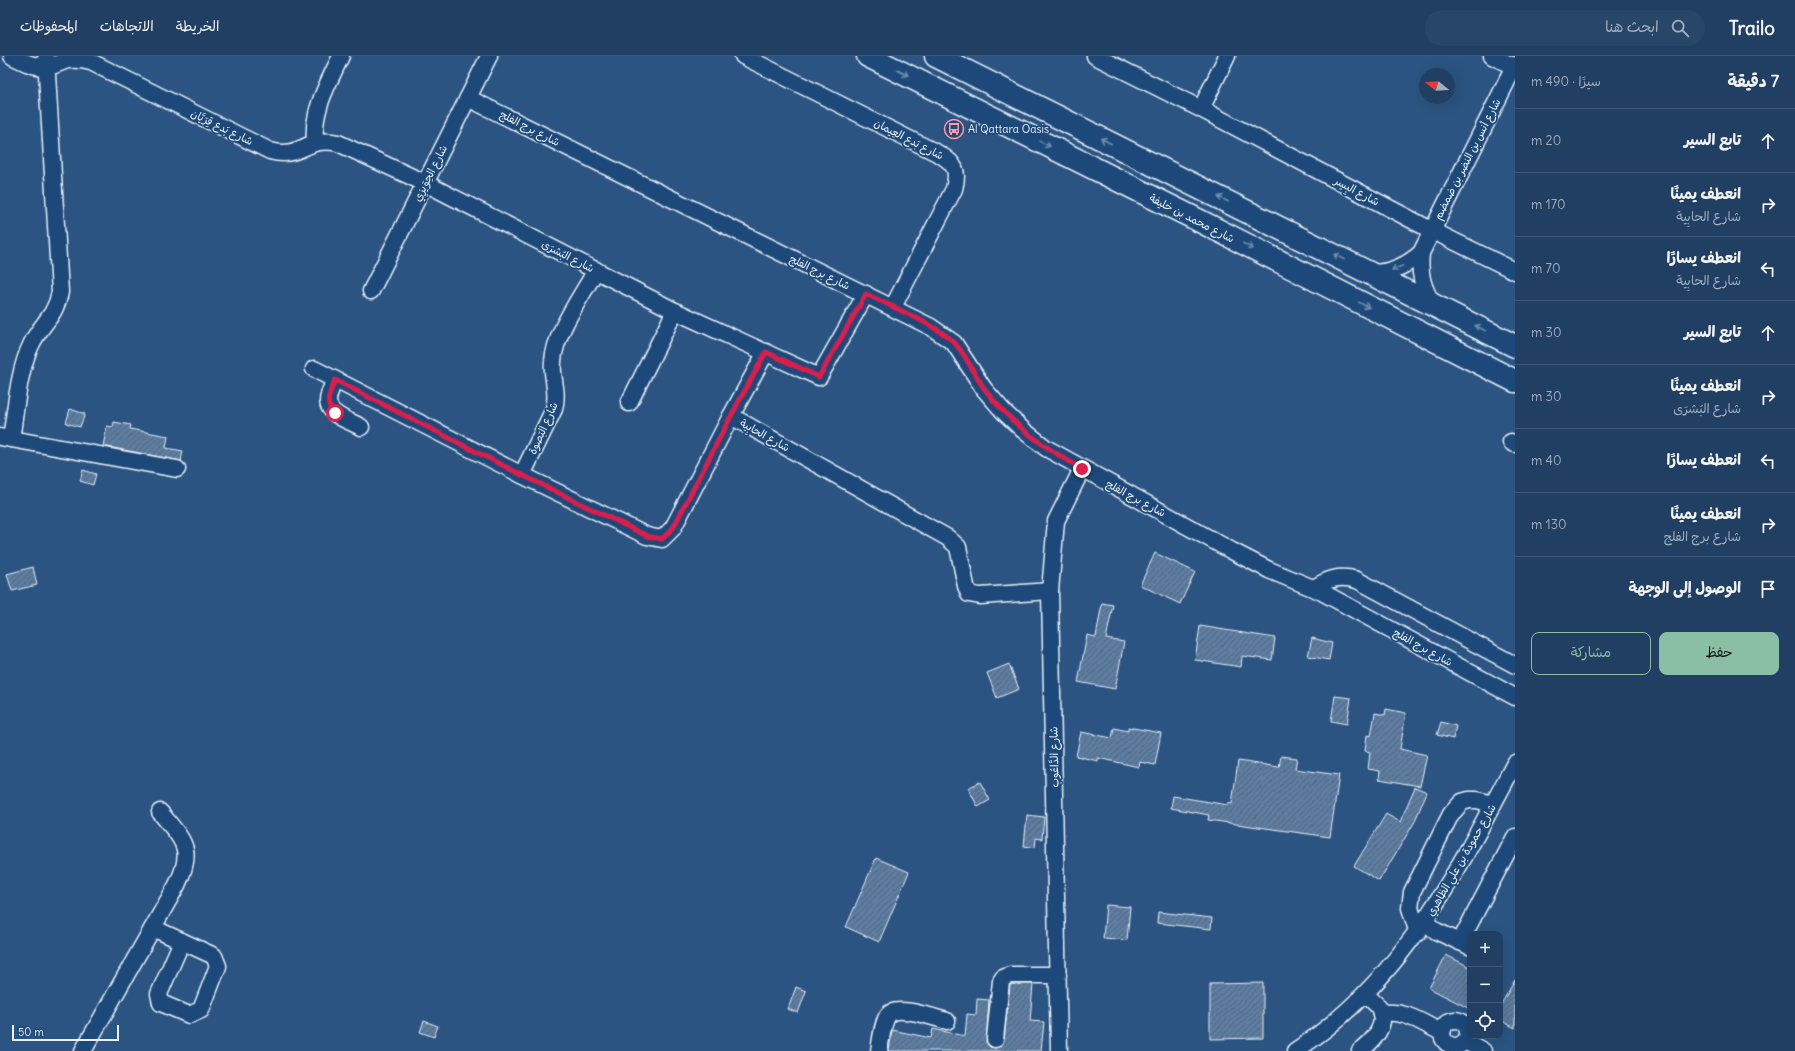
<!DOCTYPE html>
<html lang="ar">
<head>
<meta charset="utf-8">
<style>
  :root { --surface:#203f62; --page:#284668; --text:#f1f3f6; --muted:#a2afbe; --line:#3d5877; --accent:#8abfa5 }
  body { margin:0; font-family:Delius,"Playpen Sans Arabic",sans-serif; background:var(--page); color:var(--text); direction:rtl }
  .controls { position:absolute; right:12px; bottom:12px; display:grid; overflow:hidden; border-radius:8px; box-shadow:0 4px 16px #0002 }
  .controls button { width:36px; height:36px; display:grid; place-items:center; padding:0; border:0; border-bottom:1px solid var(--line); background:var(--surface); color:var(--text); font:20px sans-serif }
  .compass { position:absolute; left:1419px; top:12px; width:36px; height:36px; border-radius:50%; background:var(--surface); box-shadow:0 4px 16px #0002; rotate:288deg }
  .scale { position:absolute; left:12px; bottom:10px; width:107px; box-sizing:border-box; padding-left:4px; border:2px solid #e8f1f8; border-top:0; font-size:11px; line-height:14px; white-space:nowrap; color:#e8f1f8; -webkit-text-stroke:3px #1f4a7a; paint-order:stroke }
  .stop { position:absolute; width:12px; height:12px; margin:-9px; border:3px solid #e11d48; border-radius:50%; background:#fff }
  .stop.end { background:#e11d48; border-color:#fff; box-shadow:0 1px 4px #0008 }
  .list { margin:0; padding:0; list-style:none }
  h2 { display:flex; justify-content:space-between; align-items:center; height:52px; margin:0; padding:0 16px; font-size:17px }
  h2 small { font-size:13px; font-weight:400; color:var(--muted) }
  .list li { display:grid; grid-template-columns:26px 1fr auto; gap:12px; align-items:center; box-sizing:border-box; height:64px; padding:0 16px; border-top:1px solid var(--line) }
  .list b { display:block; font-size:15px; white-space:nowrap }
  .list p { margin:0; font-size:13px; white-space:nowrap; color:var(--muted) }
  .list em { font-size:13px; font-style:normal; color:var(--muted) }
  .actions { display:flex; gap:8px; padding:12px 16px }
  .actions a { flex:1; padding:9px 0; border:1px solid var(--accent); border-radius:8px; text-align:center; font-size:14px; color:var(--accent) }
  .actions .main { background:var(--accent); color:#111 }
  .icon { flex:none; width:22px; height:22px; fill:none; stroke:currentColor; stroke-width:2; stroke-linecap:round; stroke-linejoin:round }
  .map { position:relative; flex:none; width:1515px; height:995px; overflow:hidden; direction:ltr }
  header { display:flex; align-items:center; gap:24px; box-sizing:border-box; height:56px; padding:0 20px; background:var(--surface); border-bottom:1px solid var(--line) }
  header strong { font-size:19px }
  nav { display:flex; gap:22px; margin-inline-start:auto; font-size:14px }
  .search { width:280px; height:36px; background:var(--page); display:flex; align-items:center; gap:10px; box-sizing:border-box; padding:0 14px; border-radius:22px; color:var(--muted); font-size:15px }
  main { display:flex }
  aside { flex:1; background:var(--surface) }
  .map>svg:first-child { display:block }
  .building { fill:url(#building-hatch); stroke:#e8f1f8 }
  .lines { fill:none; stroke-linecap:round; stroke-linejoin:round }
  .minor-casing { stroke:#e8f1f8; stroke-width:19 }
  .highway-casing { stroke:#e8f1f8; stroke-width:25 }
  .minor { stroke:#1f4a7a; stroke-width:16 }
  .highway { stroke:#1f4a7a; stroke-width:22 }
  .oneway { stroke:#6f8dac }
  .route { stroke:#e11d48; stroke-width:5 }
  .labels { text-anchor:middle; dominant-baseline:central; stroke-width:3.5; stroke-linejoin:round; paint-order:stroke }
  .street-label { font-size:11px; fill:#e8f1f8; stroke:#1f4a7a }
  .poi-label { font-size:11px; fill:#e8f1f8; stroke:#1f4a7a; text-anchor:start }
</style>
</head>
<body>
<header>
<strong>Trailo</strong>
<div class="search"><svg class="icon" aria-label="search" viewBox="0 0 24 24"><circle cx="10" cy="10" r="6"/><path d="M15 15l6 6"/></svg>ابحث هنا</div>
<nav><a>الخريطة</a><a>الاتجاهات</a><a>المحفوظات</a></nav>
</header>
<main>
<aside>
<h2>7 دقيقة<small>سيرًا · 490 m</small></h2>
<ul class="list">
<li><svg class="icon" aria-label="ahead" viewBox="0 0 24 24"><path d="M12 20V5M6 11l6-6 6 6"/></svg><div><b>تابع السير</b></div><em>20 m</em></li>
<li><svg class="icon" aria-label="right" viewBox="0 0 24 24"><path d="M7 20v-9h11M14 6l5 5-5 5"/></svg><div><b>انعطف يمينًا</b><p>شارع الحابِية</p></div><em>170 m</em></li>
<li><svg class="icon" aria-label="left" viewBox="0 0 24 24"><path d="M17 20v-9H6M10 6l-5 5 5 5"/></svg><div><b>انعطف يسارًا</b><p>شارع الحابِية</p></div><em>70 m</em></li>
<li><svg class="icon" aria-label="ahead" viewBox="0 0 24 24"><path d="M12 20V5M6 11l6-6 6 6"/></svg><div><b>تابع السير</b></div><em>30 m</em></li>
<li><svg class="icon" aria-label="right" viewBox="0 0 24 24"><path d="M7 20v-9h11M14 6l5 5-5 5"/></svg><div><b>انعطف يمينًا</b><p>شارع البُشرَى</p></div><em>30 m</em></li>
<li><svg class="icon" aria-label="left" viewBox="0 0 24 24"><path d="M17 20v-9H6M10 6l-5 5 5 5"/></svg><div><b>انعطف يسارًا</b></div><em>40 m</em></li>
<li><svg class="icon" aria-label="right" viewBox="0 0 24 24"><path d="M7 20v-9h11M14 6l5 5-5 5"/></svg><div><b>انعطف يمينًا</b><p>شارع برج الفلج</p></div><em>130 m</em></li>
<li><svg class="icon" aria-label="arrive" viewBox="0 0 24 24"><path d="M6 21V4h12l-3 4 3 4H6"/></svg><div><b>الوصول إلى الوجهة</b></div></li>
</ul>
<div class="actions"><a class="main">حفظ</a><a>مشاركة</a></div>
</aside>
<div class="map">
<svg width="1515" height="995" viewBox="0 0 1515 995">
  <defs>
    <pattern id="building-hatch" width="6" height="6" patternUnits="userSpaceOnUse"><rect width="6" height="6" fill="#5d7da1"/><path d="M-1 1l2-2M0 6l6-6M5 7l2-2" fill="none" stroke="#53657a"/></pattern>
  </defs>
  <rect width="100%" height="100%" fill="#2b5482"/>
  <filter id="ink" filterUnits="userSpaceOnUse"><feTurbulence type="fractalNoise" baseFrequency=".025" numOctaves="2"/><feDisplacementMap in="SourceGraphic" scale="8" xChannelSelector="R" yChannelSelector="G"/><feConvolveMatrix kernelMatrix="1 2 1 2 8 2 1 2 1" color-interpolation-filters="sRGB"/></filter>
  <g filter="url(#ink)">
    <g class="building">
      <path d="M70,353L85,358L80,371L66,367Z"/>
      <path d="M114,366L131,369L130,373L168,380L166,392L183,395L181,405L103,390L107,370L113,371Z"/>
      <path d="M83,414L96,418L93,429L80,425Z"/>
      <path d="M1155,497L1195,516L1180,548L1140,529Z"/>
      <path d="M33,511L37,529L12,535L7,518Z"/>
      <path d="M1102,547L1113,549L1106,583L1124,586L1115,633L1078,626L1087,579L1096,581Z"/>
      <path d="M1200,570L1275,582L1272,604L1242,600L1241,611L1195,604Z"/>
      <path d="M1312,582L1332,587L1329,604L1308,600Z"/>
      <path d="M1009,608L1019,633L997,642L987,617Z"/>
      <path d="M1335,640L1351,642L1347,668L1331,665Z"/>
      <path d="M1386,653L1406,657L1400,693L1427,699L1420,730L1379,723L1380,715L1368,713L1370,696L1365,695L1367,679L1371,680L1375,657L1385,659Z"/>
      <path d="M1441,666L1456,670L1453,683L1437,679Z"/>
      <path d="M1128,671L1161,677L1155,709L1140,706L1139,711L1098,702V705L1076,700L1081,676L1112,682L1114,672L1128,675Z"/>
      <path d="M1281,700L1297,702L1295,713L1339,719L1330,781L1208,764L1209,759L1171,752L1173,740L1228,749V747L1232,748L1238,705L1279,711Z"/>
      <path d="M980,726L990,744L978,751L968,732Z"/>
      <path d="M1415,731L1427,736L1414,767L1379,825L1354,810L1386,758L1400,766Z"/>
      <path d="M1027,759L1044,761L1042,783L1036,782L1035,792L1024,790Z"/>
      <path d="M876,802L909,816L879,886L846,871Z"/>
      <path d="M1106,849L1130,851L1127,884L1103,882Z"/>
      <path d="M1158,856L1212,862L1211,873L1157,867Z"/>
      <path d="M1446,899L1470,911V953L1429,932Z"/>
      <path d="M1515,924V972L1500,964V950Z"/>
      <path d="M1263,927V982L1210,983V928Z"/>
      <path d="M1012,928H1033L1030,965L1044,966L1041,995H889L892,974L931,982L933,973L965,980L967,958L976,959L977,943L989,944L986,986L990,991L994,992L999,991L1004,984L1010,929Z"/>
      <path d="M796,931L806,935L798,957L788,953Z"/>
      <path d="M424,965L438,970L434,981L420,976Z"/>
    </g>
    <g class="lines">
      <defs>
        <g id="minor">
          <path d="M12,0C22,5 33,11 45,11C54,11 61,5 69,4C77,3 84,4 91,6L270,95C302,104 306,79 338,87L425,127L675,255L819,321L866,238"/>
          <path d="M743,0L939,98C955,107 959,115 954,133L893,251"/>
          <path d="M1095,0L1201,53L1431,174L1515,215"/>
          <path d="M1492,0L1515,11"/>
          <path d="M468,42L931,271L954,287L984,333L1003,355L1023,374L1046,392L1232,495L1269,514L1320,535L1515,641"/>
          <path d="M1201,53L1227,0"/>
          <path d="M315,86C312,54 328,28 341,0"/>
          <path d="M1370,217C1391,217 1406,210 1421,197"/>
          <path d="M371,235L489,0"/>
          <path d="M1434,249C1422,232 1419,217 1421,197L1515,9"/>
          <path d="M314,313L522,419L647,480L662,483L673,472L731,360L948,482L958,491L966,530L969,538L980,540L1050,535"/>
          <path d="M335,324C332,330 328,338 328,345C328,359 350,365 361,371"/>
          <path d="M629,347L675,255"/>
          <path d="M731,360L766,296"/>
          <path d="M0,381L177,413"/>
          <path d="M11,383C16,353 18,316 31,289C41,267 55,262 60,236L46,2"/>
          <path d="M1511,386L1515,388"/>
          <path d="M522,419L554,353C559,334 551,323 553,305C555,276 582,240 596,214"/>
          <path d="M1314,532C1328,523 1339,519 1357,524L1515,609"/>
          <path d="M1425,866L1436,875L1469,890"/>
          <path d="M153,872L214,900L218,910L201,954L189,959L161,947L159,938L182,885"/>
          <path d="M1418,877L1410,852L1412,836L1451,758L1462,746L1469,744H1477L1493,748"/>
          <path d="M1460,886L1515,781"/>
          <path d="M1381,958C1402,953 1419,965 1437,974H1443"/>
          <circle cx="1455" cy="977" r="13"/>
          <path d="M995,983L1001,925L1003,922L1010,919H1058"/>
          <path d="M1465,985L1483,995"/>
          <path d="M83,995L177,829C195,792 183,785 160,756"/>
          <path d="M879,995C881,984 882,968 888,959C895,948 935,962 947,965"/>
          <path d="M1059,995L1050,535L1056,465L1082,413"/>
          <path d="M1295,995C1403,925 1457,816 1515,707"/>
          <path d="M1360,995C1372,986 1389,969 1379,952C1376,947 1369,942 1365,938"/>
        </g>
        <g id="highway">
          <path d="M868,0L1190,160L1515,325"/>
          <path d="M936,0L1515,290"/>
        </g>
      </defs>
      <use href="#minor" class="minor-casing"/>
      <use href="#highway" class="highway-casing"/>
      <use href="#minor" class="minor"/>
      <use href="#highway" class="highway"/>
    </g>
    <defs><path id="oneway-shaft" d="M-6 0H5M1.5-3L5.5 0L1.5 3" fill="none" stroke-width="1.6" stroke-linecap="round" stroke-linejoin="round"/></defs>
    <g class="oneway">
      <use href="#oneway-shaft" transform="translate(903 17) rotate(27)"/>
      <use href="#oneway-shaft" transform="translate(1106 85) rotate(-153)"/>
      <use href="#oneway-shaft" transform="translate(1045 88) rotate(26)"/>
      <use href="#oneway-shaft" transform="translate(1223 143) rotate(-153)"/>
      <use href="#oneway-shaft" transform="translate(1248 190) rotate(27)"/>
      <use href="#oneway-shaft" transform="translate(1339 201) rotate(-153)"/>
      <use href="#oneway-shaft" transform="translate(1397 212) rotate(158)"/>
      <use href="#oneway-shaft" transform="translate(1364 249) rotate(27)"/>
      <use href="#oneway-shaft" transform="translate(1480 272) rotate(-153)"/>
    </g>
  </g>
  <g class="lines" filter="url(#ink)">
    <path class="route" d="M335,357C323,348 330,336 335,324L522,419L647,480L662,483L673,472L731,360L766,296L819,321L866,238C890,250 935,268 954,286C966,299 974,318 984,332C1010,368 1044,391 1082,413"/>
  </g>
  <defs>
    <symbol id="bus-ring" viewBox="-11 -11 22 22"><circle r="9.5" fill="#1f4a7a" stroke="#ff9aa2" stroke-width="1.5"/><path d="M-5-6H5V4H4V6H2V4H-2V6H-4V4H-5ZM-3.5-4V0h7V-4ZM-3.5 1.2v1.5H-2V1.2ZM2 1.2v1.5H3.5V1.2Z" fill="#ff9aa2"/></symbol>
  </defs>
  <g fill-rule="evenodd">
    <use href="#bus-ring" x="943" y="62" width="22" height="22"/>
  </g>
  <g class="labels">
    <g class="street-label">
      <text transform="translate(222 71) rotate(26)">شارع بَدع قِرَيَّان</text>
      <text transform="translate(530 72) rotate(27)">شارع برج الفلج</text>
      <text transform="translate(909 83) rotate(27)">شارع بَدع العِيمان</text>
      <text transform="translate(1467 103) rotate(-63)">شارع أنس بن النضر بن ضمضم</text>
      <text transform="translate(430 117) rotate(-63)">شارع الحِوَيزِي</text>
      <text transform="translate(1357 135) rotate(28)">شارع البِسِر</text>
      <text transform="translate(1192 162) rotate(27)">شارع محمد بن خليفة</text>
      <text transform="translate(568 200) rotate(27)">شارع البُشرَى</text>
      <text transform="translate(820 216) rotate(26)">شارع برج الفلج</text>
      <text transform="translate(543 372) rotate(-66)">شارع البَصوة</text>
      <text transform="translate(765 379) rotate(29)">شارع الحابِية</text>
      <text transform="translate(1136 442) rotate(28)">شارع برج الفلج</text>
      <text transform="translate(1423 591) rotate(29)">شارع برج الفلج</text>
      <text transform="translate(1054 701) rotate(-91)">شارع الدَّاعُوب</text>
      <text transform="translate(1461 804) rotate(-60)">شارع حمودة بن علي الظاهري</text>
    </g>
    <g class="poi-label">
      <text x="968" y="73">Al Qattara Oasis</text>
    </g>
  </g>
</svg>
<div class="controls">
<button>+</button>
<button>−</button>
<button><svg class="icon" aria-label="locate" viewBox="0 0 24 24"><circle cx="12" cy="12" r="6"/><path d="M12 2v4M12 18v4M2 12h4M18 12h4"/></svg></button>
</div>
<svg class="compass" viewBox="-18 -18 36 36"><path d="M0-13l5 13h-10z" fill="#e53935"/><path d="M0 13l5-13h-10z" fill="#a2afbe"/></svg>
<div class="scale">50 m</div>
<div class="stop" style="left:335px;top:357px"></div>
<div class="stop end" style="left:1082px;top:413px"></div>
</div>
</main>
</body>
</html>
